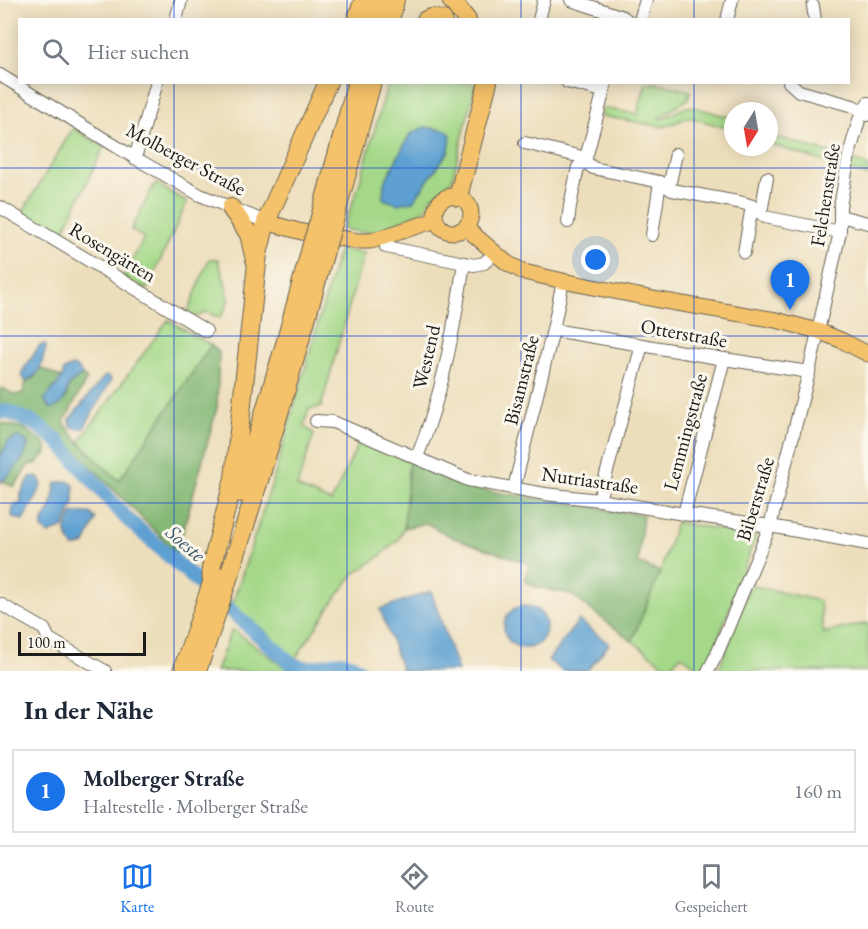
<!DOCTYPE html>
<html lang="de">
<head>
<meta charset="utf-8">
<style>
  :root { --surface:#fff; --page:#f6f6f7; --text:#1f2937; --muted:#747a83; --line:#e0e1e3; --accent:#1a73e8 }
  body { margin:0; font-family:"EB Garamond",serif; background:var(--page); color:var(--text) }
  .compass { position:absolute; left:724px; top:102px; width:54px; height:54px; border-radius:50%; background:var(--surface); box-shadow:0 3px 15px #0003; rotate:191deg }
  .scale { position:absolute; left:18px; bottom:15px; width:128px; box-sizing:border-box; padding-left:6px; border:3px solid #1c1c1c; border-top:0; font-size:16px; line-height:21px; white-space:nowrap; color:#1c1c1c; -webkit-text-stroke:4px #fbf7ec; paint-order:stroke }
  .you { position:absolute; left:596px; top:260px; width:21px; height:21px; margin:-15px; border:4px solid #fff; border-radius:50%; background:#1a73e8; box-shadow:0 0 0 9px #1a73e833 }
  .badge { display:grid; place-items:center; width:39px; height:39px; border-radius:50%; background:var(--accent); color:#fff; font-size:20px; font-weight:700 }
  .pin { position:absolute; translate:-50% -50px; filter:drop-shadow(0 2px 3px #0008) }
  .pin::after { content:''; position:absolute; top:32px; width:21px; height:18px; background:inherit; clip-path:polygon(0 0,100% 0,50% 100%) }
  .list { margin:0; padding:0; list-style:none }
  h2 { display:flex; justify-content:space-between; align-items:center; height:78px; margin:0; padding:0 24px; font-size:26px }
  h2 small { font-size:20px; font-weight:400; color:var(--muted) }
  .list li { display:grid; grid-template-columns:39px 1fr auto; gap:18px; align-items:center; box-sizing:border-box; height:84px; margin:0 12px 12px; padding:0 12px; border:2px solid var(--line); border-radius:0px }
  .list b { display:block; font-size:22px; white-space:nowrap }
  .list p { margin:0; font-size:20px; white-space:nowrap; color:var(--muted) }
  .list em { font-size:20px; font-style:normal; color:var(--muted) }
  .icon { flex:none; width:33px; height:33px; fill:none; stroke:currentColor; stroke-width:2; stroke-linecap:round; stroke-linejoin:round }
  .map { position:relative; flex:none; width:868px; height:671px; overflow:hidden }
  .search { position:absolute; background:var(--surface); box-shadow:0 3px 15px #0003; left:18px; right:18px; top:18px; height:66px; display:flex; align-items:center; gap:15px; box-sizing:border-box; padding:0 21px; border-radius:0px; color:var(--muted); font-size:22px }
  .sheet { height:174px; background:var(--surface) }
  nav { display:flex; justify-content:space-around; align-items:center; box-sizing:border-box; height:84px; border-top:2px solid var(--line); background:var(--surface); font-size:16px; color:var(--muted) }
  nav a { display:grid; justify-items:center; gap:3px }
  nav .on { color:var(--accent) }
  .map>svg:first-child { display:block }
  .green { fill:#a4d888; stroke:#607a52; stroke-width:1.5 }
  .forest { fill:#83b874; stroke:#506a48; stroke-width:1.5 }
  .water { fill:#5da0d1; stroke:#3c5e76; stroke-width:1.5 }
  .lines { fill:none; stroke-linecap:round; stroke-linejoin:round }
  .river { stroke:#5da0d1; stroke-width:15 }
  .minor-casing { stroke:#656054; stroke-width:14 }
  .major-casing { stroke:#656054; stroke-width:17 }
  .highway-casing { stroke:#656054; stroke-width:20 }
  .minor { stroke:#fff; stroke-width:12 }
  .major { stroke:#f4c26a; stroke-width:15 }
  .highway { stroke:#f4c26a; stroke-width:18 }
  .highway-bridge-casing { stroke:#656054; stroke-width:20; stroke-linecap:butt }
  .highway-bridge { stroke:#f4c26a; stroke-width:18 }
  .grid { fill:none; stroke:#1d4ed8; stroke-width:1.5; stroke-opacity:0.55 }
  .labels { text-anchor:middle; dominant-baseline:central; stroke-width:6; stroke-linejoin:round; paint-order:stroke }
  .street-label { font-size:20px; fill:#1c1c1c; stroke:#fbf7ec }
  .water-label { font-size:21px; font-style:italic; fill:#39576d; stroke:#fbf7ec }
</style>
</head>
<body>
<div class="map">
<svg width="868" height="671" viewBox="0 0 868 671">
  <rect width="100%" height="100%" fill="#fbf7ec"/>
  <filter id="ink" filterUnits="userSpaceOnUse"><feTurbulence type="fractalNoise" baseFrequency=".0167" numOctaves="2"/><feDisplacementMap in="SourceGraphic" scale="12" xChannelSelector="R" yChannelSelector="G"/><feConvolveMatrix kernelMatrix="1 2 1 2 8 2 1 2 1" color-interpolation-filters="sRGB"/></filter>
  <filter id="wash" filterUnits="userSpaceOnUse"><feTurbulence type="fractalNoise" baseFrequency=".008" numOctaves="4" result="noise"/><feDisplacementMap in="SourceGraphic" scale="24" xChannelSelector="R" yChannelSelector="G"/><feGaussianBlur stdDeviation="1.35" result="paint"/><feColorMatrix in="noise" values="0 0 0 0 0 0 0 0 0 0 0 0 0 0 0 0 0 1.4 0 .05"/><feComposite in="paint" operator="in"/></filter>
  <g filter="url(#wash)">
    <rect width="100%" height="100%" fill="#eddebb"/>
    <g class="green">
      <path d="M388,83H476L452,180L430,199L425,210L379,231L359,232L343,229L359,185Z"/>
      <path d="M646,83H657L690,91L688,99L659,118L662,119L686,107H694L733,118V130L689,117L664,127L600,116L603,108L637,114Z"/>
      <path d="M73,128L104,147L60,238L22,213Z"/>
      <path d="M769,134L868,165V176L769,144Z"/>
      <path d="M155,183L187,202L147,290L123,277L144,238L131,230Z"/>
      <path d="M339,249L364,253L321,407L309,409L304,426L314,434L297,487L331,502L360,440L409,461L404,528L398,540L379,557L353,575L337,596L295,659L264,630L232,605L274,477Z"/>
      <path d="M209,259H218C220,270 230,290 228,301C227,307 223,313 220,318L206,312L196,317L187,314Z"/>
      <path d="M168,320L211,345L119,481L79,442Z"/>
      <path d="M676,522L756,536L707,669L704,671H702L681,655L673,664L667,667L632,641L660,572Z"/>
      <path d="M750,585L820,601L823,633L868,623V671H718Z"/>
      <path d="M232,629L290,671H216Z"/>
    </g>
    <g class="forest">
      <path d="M211,345L219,352L217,408L177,553L73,449L66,446L28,416L0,408V389L3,388L14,395L23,393L26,381L34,378L40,368L62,378L66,398L69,385L82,375L87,379L64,422C78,445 100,462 119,481Z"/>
      <path d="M0,423L24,428L45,444L47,452L36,464L29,465L14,487L3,481L10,472L0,457Z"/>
      <path d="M409,461L470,488L643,515L638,563L660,572L632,641L570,594L536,587L524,580L530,564L454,538L426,523L404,528Z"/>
    </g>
    <g class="water">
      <path d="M424,127L446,130L451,135L449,151L413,201L398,204L383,199L384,183L410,134Z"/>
      <path d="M43,344L46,345V348C41,363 42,375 26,381L22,377V372L40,345Z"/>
      <path d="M72,366L79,369L82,375L69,385C66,396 64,406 51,409L44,400L62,378L64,370Z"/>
      <path d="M107,376L110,378L111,380L84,428L78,429L72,427L70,422V419L104,377Z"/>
      <path d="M18,437L28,442C27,459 13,471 0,483V457L9,440Z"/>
      <path d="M36,476L39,478L42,484L36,498L23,520L14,518L12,516L13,506L21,503V494L30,477Z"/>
      <path d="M67,481L74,485V502L64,527L49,534L42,529L43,521L51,508L56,483Z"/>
      <path d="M77,513H90L96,519L85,544L77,547H73C63,530 64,532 72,514Z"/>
      <path d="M431,591L458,671H402L380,609Z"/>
      <circle cx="525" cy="627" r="21"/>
      <path d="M579,620L609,644L587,671H562L548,660Z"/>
    </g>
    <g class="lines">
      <path class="river" d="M0,412H8L34,423L57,440L126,518L233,613L292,664C297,666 302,668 307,668C326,668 342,654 360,671"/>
    </g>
  </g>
  <g filter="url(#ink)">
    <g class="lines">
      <defs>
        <g id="minor">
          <path d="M571,0L623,17L627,20"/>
          <path d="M813,6L815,20"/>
          <path d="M176,20L181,0"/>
          <path d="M539,20L544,0"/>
          <path d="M640,20L646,0"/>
          <path d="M727,20L732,0"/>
          <path d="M0,75L135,158L200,195L266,222"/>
          <path d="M567,82L603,91"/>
          <path d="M606,82L586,158V162L593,168L660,182L672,190L743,203L752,206L765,217L840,232"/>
          <path d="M789,82L799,91L853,106L868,115"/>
          <path d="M525,143L586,158"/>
          <path d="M135,158L157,82"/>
          <path d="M668,187L670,182L676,154"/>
          <path d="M0,207L206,331"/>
          <path d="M759,212L762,207L767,178"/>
          <path d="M840,216L868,223"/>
          <path d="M568,222L570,206L578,167L586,162"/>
          <path d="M652,235L660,182"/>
          <path d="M386,247L474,265L484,263L495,253"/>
          <path d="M744,252L752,206"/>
          <path d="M553,330L724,359L809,372"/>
          <path d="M316,421L333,422L468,480L545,494L599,500L684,514L770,526L868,544"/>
          <path d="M417,457C443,395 454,328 464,263"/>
          <path d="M514,488L553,330L563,281"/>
          <path d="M599,500L642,345"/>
          <path d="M684,514L724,359"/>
          <path d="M0,604L44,629L49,639L105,671"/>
          <path d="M708,671L717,654L770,526L809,372L840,232V207L849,155L859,120L868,103"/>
        </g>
        <g id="major">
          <circle cx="453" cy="214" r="18"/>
          <path d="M266,222L302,232L357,241H371L436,220"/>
          <path d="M465,227L507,263L524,272L563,281L659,300L776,320L818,331L843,341L868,354"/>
        </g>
        <g id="highway">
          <path d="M451,0L467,20"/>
          <path d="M356,20L364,0"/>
          <path d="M375,20L381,0"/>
          <path d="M390,20L395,0"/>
          <path d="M426,20L431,18L443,20"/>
          <path d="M458,197L488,82"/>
          <path d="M231,208L249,234L255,260"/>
          <path d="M319,221L357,82"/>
          <path d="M333,224L372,82"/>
          <path d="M240,493L285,344L312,244"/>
          <path d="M212,583L211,568L234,478L258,254L266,222L328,82"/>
          <path d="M182,671L215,574"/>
          <path d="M197,671C246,531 287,390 326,247"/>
        </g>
      </defs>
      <use href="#minor" class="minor-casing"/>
      <use href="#major" class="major-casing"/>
      <use href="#highway" class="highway-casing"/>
      <use href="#minor" class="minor"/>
      <use href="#major" class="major"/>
      <use href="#highway" class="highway"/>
      <defs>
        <g id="highway-bridge">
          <path d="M312,244L319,221"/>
          <path d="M326,247L333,224"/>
        </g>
      </defs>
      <use href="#highway-bridge" class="highway-bridge-casing"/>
      <use href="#highway-bridge" class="highway-bridge"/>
    </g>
  </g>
  <path class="grid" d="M174,0V20M347,0V20M521,0V20M694,0V20M174,82V671M347,82V671M521,82V671M694,82V671M0,168H868M0,336H868M0,503H868"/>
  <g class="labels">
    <g class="street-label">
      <text transform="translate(186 159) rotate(28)">Molberger Straße</text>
      <text transform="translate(825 195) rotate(-81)">Felchenstraße</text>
      <text transform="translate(113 252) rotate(31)">Rosengärten</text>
      <text transform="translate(684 333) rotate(10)">Otterstraße</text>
      <text transform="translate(426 357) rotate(-77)">Westend</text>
      <text transform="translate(521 380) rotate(-76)">Bisamstraße</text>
      <text transform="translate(685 432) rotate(-75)">Lemmingstraße</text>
      <text transform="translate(590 480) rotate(8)">Nutriastraße</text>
      <text transform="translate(755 499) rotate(-73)">Biberstraße</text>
    </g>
    <g class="water-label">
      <text transform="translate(186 543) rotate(41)">Soeste</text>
    </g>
  </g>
</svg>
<svg class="compass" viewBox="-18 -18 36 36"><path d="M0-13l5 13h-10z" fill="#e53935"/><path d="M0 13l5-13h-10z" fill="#747a83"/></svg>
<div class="scale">100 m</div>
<div class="you"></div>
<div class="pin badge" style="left:790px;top:310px">1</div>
<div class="search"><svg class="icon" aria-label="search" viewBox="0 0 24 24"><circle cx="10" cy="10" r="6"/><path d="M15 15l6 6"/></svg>Hier suchen</div>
</div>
<section class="sheet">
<h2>In der Nähe<small></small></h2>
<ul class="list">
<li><span class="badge">1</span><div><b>Molberger Straße</b><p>Haltestelle · Molberger Straße</p></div><em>160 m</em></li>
</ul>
</section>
<nav>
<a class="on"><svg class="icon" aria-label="map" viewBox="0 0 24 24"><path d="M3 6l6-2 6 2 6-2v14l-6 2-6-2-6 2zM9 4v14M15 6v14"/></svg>Karte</a>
<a><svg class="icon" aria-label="directions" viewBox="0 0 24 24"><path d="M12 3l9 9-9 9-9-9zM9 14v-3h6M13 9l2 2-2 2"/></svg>Route</a>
<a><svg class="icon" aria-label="saved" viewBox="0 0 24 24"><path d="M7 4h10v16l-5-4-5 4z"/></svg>Gespeichert</a>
</nav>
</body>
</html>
